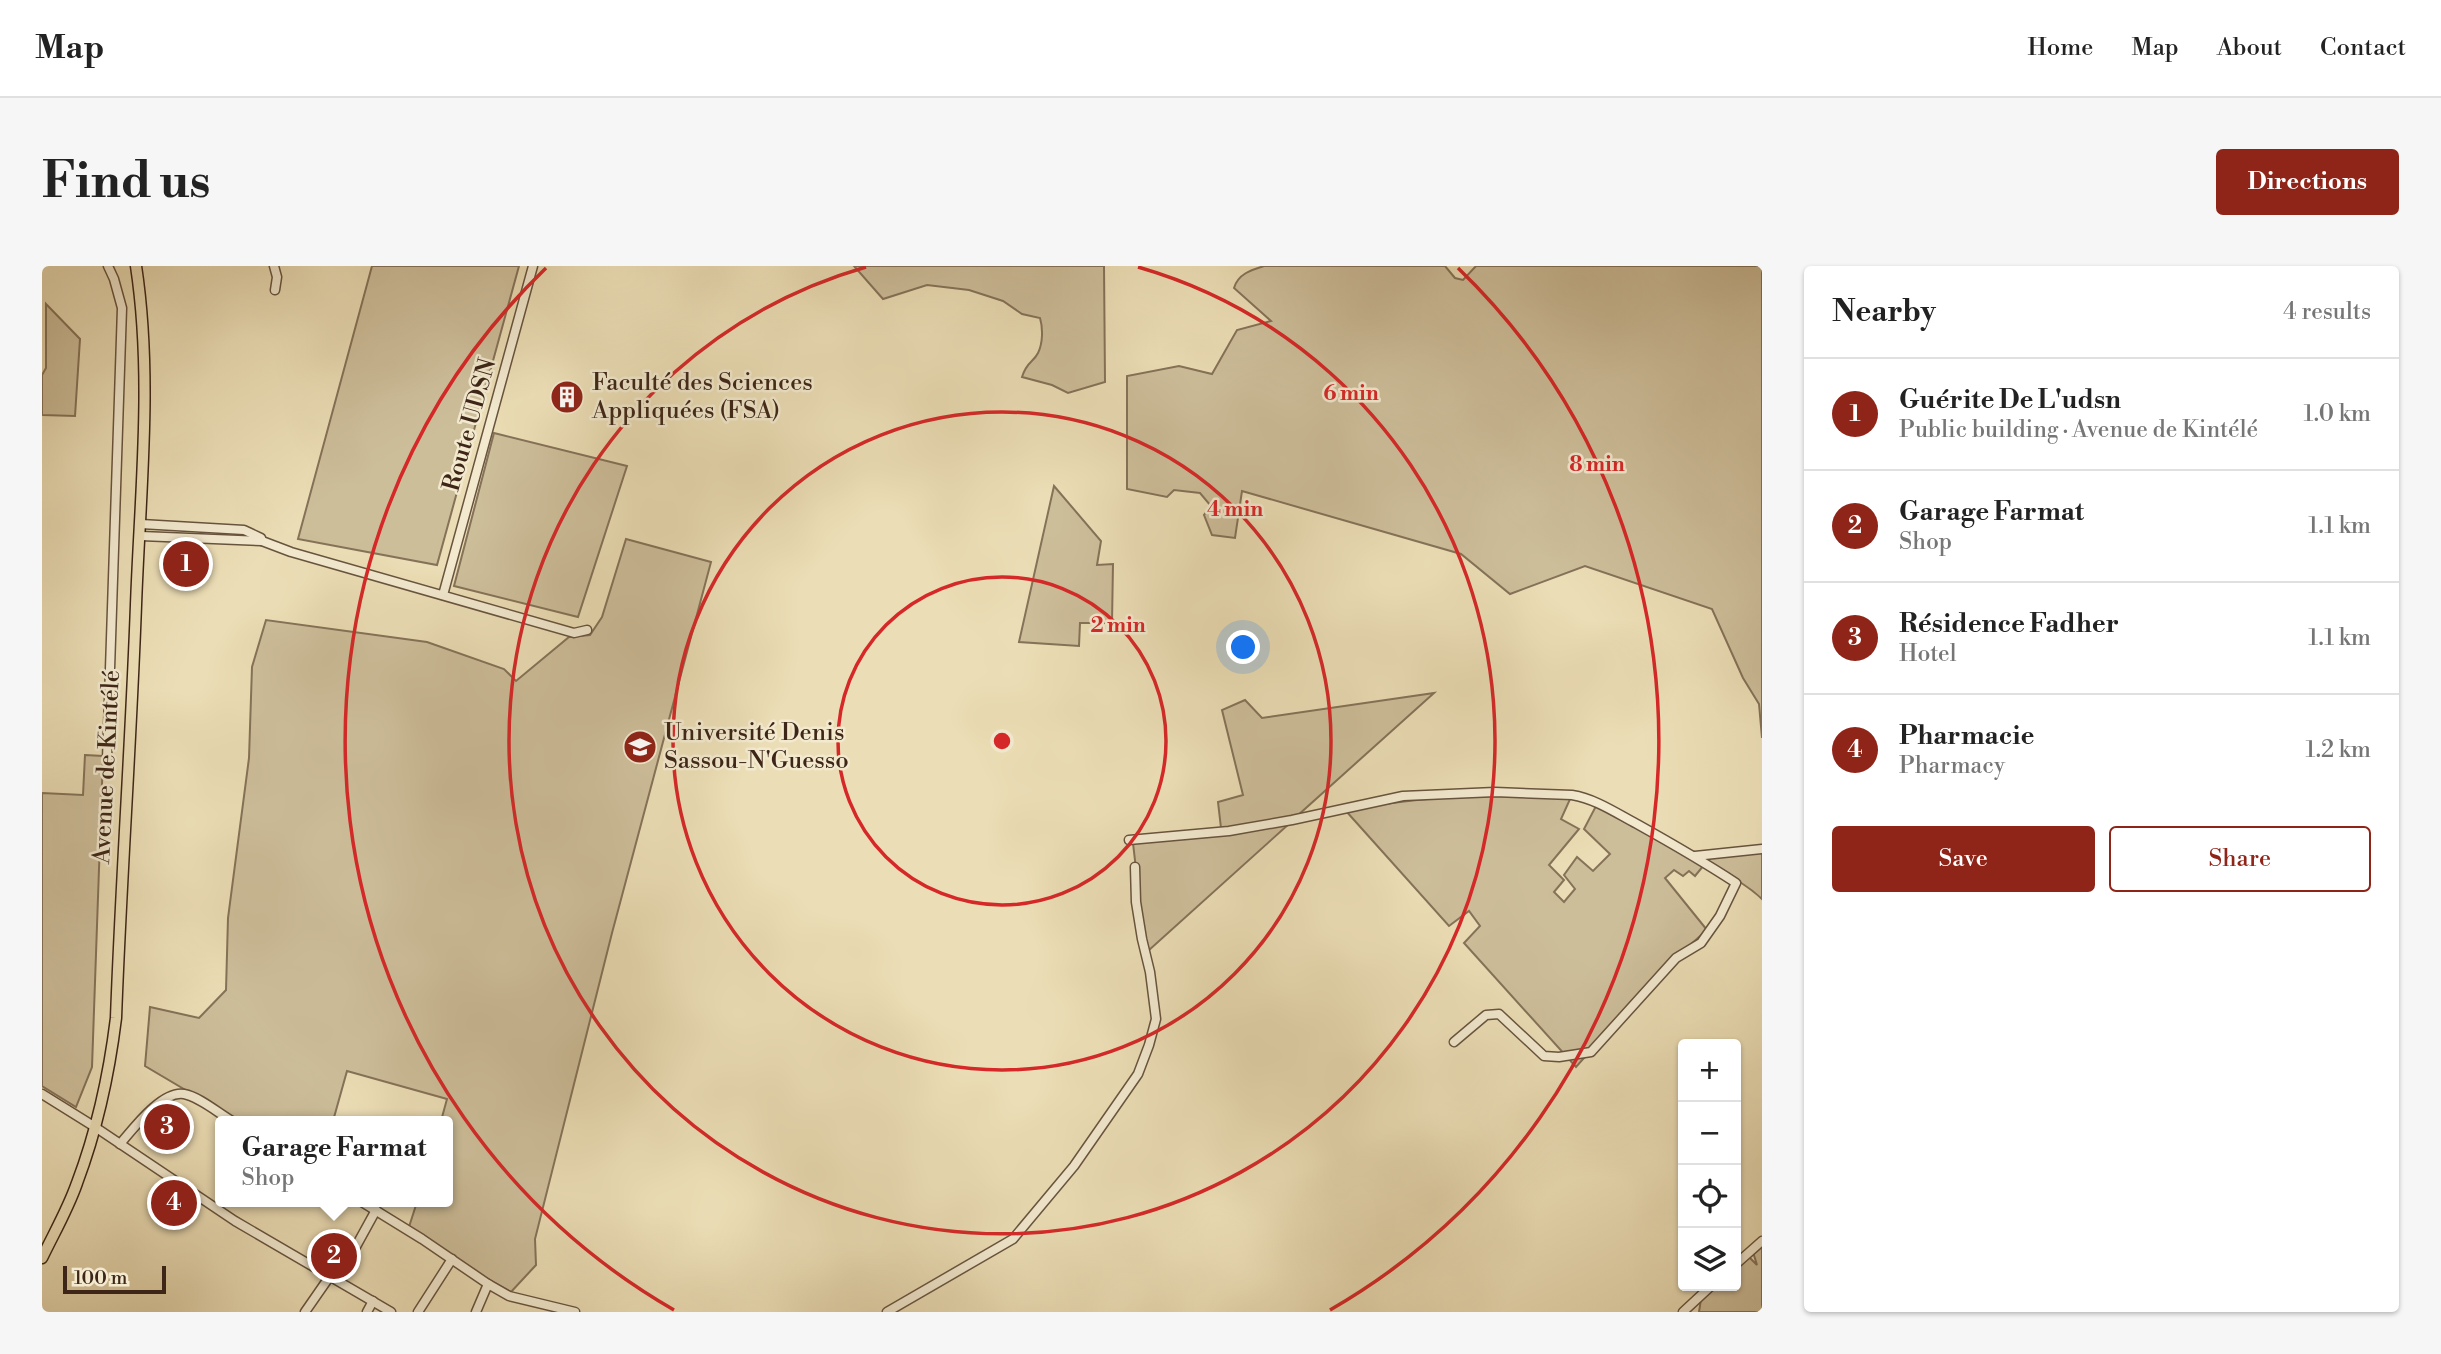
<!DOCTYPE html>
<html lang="en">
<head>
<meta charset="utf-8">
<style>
  :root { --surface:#fff; --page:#f6f6f6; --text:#222; --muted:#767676; --line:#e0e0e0; --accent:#8f2418 }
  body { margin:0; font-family:"Libre Bodoni",serif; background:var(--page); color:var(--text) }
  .controls { position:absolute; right:21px; bottom:21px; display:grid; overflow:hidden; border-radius:7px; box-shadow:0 2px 5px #0004 }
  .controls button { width:63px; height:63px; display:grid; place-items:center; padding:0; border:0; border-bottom:2px solid var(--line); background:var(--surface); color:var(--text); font:35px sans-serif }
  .scale { position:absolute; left:21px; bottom:18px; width:103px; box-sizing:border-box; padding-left:7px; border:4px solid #3d2617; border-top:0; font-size:19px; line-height:24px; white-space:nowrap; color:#3d2617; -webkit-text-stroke:5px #f2e9cf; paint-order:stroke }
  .you { position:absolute; left:1202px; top:382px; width:24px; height:24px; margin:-18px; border:5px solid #fff; border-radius:50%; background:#1a73e8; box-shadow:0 0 0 10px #1a73e833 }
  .badge { display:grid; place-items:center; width:46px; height:46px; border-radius:50%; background:var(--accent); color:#fff; font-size:23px; font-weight:700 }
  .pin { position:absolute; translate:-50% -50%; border:4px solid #fff; box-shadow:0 2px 7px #0006 }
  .popup { position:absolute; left:173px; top:850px; width:238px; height:91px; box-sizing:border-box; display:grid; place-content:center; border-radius:7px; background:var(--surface); filter:drop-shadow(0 2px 5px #0005); font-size:23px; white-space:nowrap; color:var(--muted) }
  .popup b { font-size:26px; color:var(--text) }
  .popup::after { content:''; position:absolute; left:50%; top:100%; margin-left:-14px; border:14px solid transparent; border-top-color:var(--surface) }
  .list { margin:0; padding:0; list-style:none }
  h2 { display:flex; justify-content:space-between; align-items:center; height:91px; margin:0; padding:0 28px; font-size:30px }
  h2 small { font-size:23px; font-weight:400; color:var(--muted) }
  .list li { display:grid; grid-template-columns:46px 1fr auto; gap:21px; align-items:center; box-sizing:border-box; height:112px; padding:0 28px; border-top:2px solid var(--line) }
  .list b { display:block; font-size:26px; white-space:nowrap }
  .list p { margin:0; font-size:23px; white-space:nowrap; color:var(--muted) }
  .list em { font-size:23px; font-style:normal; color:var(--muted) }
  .actions { display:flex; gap:14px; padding:21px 28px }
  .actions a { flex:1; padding:16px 0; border:2px solid var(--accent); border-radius:7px; text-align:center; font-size:24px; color:var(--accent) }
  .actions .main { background:var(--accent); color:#fff }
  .icon { flex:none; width:38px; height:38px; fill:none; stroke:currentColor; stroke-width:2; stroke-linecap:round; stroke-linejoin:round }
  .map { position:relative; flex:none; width:1720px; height:1046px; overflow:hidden; border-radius:7px }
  header { display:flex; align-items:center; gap:42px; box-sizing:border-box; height:98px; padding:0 35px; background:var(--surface); border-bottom:2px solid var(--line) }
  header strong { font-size:33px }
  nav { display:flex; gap:38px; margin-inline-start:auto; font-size:24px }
  .intro { display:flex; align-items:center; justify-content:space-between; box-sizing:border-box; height:168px; padding:0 42px }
  h1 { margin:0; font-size:49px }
  .button { padding:18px 32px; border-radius:7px; background:var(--accent); color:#fff; font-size:24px; font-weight:700 }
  main { display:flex; gap:42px; padding:0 42px }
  aside { flex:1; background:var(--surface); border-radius:7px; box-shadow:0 2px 5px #0004 }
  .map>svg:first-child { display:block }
  .green { fill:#cdbe9a; stroke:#857258; stroke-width:2 }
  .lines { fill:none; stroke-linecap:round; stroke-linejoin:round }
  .minor-casing { stroke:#68543e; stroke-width:11 }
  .major-casing { stroke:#3d2617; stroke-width:13 }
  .minor { stroke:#f2e9cf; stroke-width:8 }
  .major { stroke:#ebddb5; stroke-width:10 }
  .ring { fill:none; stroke:#d62828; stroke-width:3.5 }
  .labels { text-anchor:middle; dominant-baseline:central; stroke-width:5; stroke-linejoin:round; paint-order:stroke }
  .poi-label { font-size:24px; fill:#3d2617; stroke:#f2e9cf; text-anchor:start }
  .street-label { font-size:24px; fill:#3d2617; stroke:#f2e9cf }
  .centre { fill:#d62828; stroke:#f2e9cf; stroke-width:3.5 }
  .ring-label { font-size:21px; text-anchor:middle; font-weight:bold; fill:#d62828; stroke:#f2e9cf; stroke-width:5; stroke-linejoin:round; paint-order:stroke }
</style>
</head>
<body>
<header>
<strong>Map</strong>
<nav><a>Home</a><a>Map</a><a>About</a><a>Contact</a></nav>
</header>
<div class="intro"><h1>Find us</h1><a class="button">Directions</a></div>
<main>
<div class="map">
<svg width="1720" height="1046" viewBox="0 0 1720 1046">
  <rect width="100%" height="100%" fill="#ebddb5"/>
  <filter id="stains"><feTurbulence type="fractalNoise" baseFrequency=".00286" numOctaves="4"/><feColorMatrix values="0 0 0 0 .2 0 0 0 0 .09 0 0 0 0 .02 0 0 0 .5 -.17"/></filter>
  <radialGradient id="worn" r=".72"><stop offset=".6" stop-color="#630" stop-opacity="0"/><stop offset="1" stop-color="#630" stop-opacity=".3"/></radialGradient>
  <g class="green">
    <path d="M330,0H477L395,299L256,273Z"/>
    <path d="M812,0H1062L1063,116L1026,127L1010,119L980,111C985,95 991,97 996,87C1001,77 1001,62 998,52L980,48L961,35L927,24L885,19L841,33Z"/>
    <path d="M1222,0H1403L1413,12L1421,14L1434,0H1720V472L1717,438L1701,412L1670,343L1543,300L1468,328L1419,288L1200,225L1193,272L1170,269L1162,249L1169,240L1158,227L1132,224L1125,231L1085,223V110L1137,100L1170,108L1195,64L1229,55L1192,22C1196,8 1209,4 1222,0Z"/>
    <path d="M4,38L38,73L33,150L0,149V109L4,102Z"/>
    <path d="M452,167L585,200L536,351L412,320Z"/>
    <path d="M1012,220L1059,275L1055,299L1071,298L1070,357H1038L1037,380L977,376Z"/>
    <path d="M584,273L669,296L570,667L493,973L494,999L469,1026L407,991L366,964L375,936H406V855H399L405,833L305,805L291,855H196L103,800L108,741L157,752L184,724L186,652L207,492L210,401L224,354L385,376L462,403L474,415L527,371L548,369L560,351Z"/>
    <path d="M1392,427L1255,550L1221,558L1179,562L1176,536L1201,529L1180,444L1203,434L1220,452Z"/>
    <path d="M43,489L61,490L50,801L34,841L0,820V527L41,529Z"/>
    <path d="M1444,530L1529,531L1519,553L1537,563L1507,599L1522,614L1512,626L1522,636L1533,623L1522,609L1535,591L1551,605L1568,588L1542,563L1554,540L1662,599L1653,610L1647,605L1641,610L1632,604L1623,612L1665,664L1622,702L1534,801L1422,677L1438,660L1427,645L1407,660L1304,545C1351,535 1396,531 1444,530Z"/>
    <path d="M1248,557L1106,685L1102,672L1091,577Z"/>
    <path d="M1720,584V633C1701,615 1676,604 1654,590Z"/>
    <path d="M1720,978V1046H1657L1661,1020H1694V996L1705,989L1715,999L1711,986Z"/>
  </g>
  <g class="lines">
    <defs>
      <g id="minor">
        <path d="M232,0L235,11L233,24"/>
        <path d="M99,258L202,264L219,272L220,275L249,286L532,367L545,364"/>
        <path d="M99,270L220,275"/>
        <path d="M401,329L491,0"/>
        <path d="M65,493L80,42L72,13L66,0"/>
        <path d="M1087,574L1187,565L1250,554L1361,530L1453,526L1530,529C1554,533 1574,547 1595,558C1629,577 1662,596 1694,617L1678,650L1659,677L1634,692L1549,786L1517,791L1502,790L1457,748L1444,749L1412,776"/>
        <path d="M1653,590L1720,583"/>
        <path d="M0,828L53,861L193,955L349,1046"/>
        <path d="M78,878C91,863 120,824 142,828C158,831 176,847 190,855"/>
        <path d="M320,936L380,973L446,1018L467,1030L533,1046"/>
        <path d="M1694,998L1720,975"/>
        <path d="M263,1046L288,1010L312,984L334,944"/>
        <path d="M325,1046L331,1035"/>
        <path d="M376,1046L410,993"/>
        <path d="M434,1046L446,1018"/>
        <path d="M845,1046L971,973L1032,900L1096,808L1107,779L1114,753L1108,706L1100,673L1094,636L1093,601"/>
        <path d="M1641,1046L1669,1020"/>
      </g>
      <path id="major" d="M0,992C12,967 26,943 35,917C55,864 67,809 74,752C79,615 89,477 94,339C98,227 111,112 94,0"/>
    </defs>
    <use href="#minor" class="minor-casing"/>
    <use href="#major" class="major-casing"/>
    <use href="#minor" class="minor"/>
    <use href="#major" class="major"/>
  </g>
  <g class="ring">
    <circle cx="960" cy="475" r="164"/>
    <circle cx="960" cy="475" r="329"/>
    <path d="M1096 1A493 493 0 1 1 824 1"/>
    <path d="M632 1044A657 657 0 0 1 504 2M1416 2A657 657 0 0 1 1288 1044"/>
  </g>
  <defs>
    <symbol id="building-disc" viewBox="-11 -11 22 22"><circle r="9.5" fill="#8f2418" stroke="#f2e9cf"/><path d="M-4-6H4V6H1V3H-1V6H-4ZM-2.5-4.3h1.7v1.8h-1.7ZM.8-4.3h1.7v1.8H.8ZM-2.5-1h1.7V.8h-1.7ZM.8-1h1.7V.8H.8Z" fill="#fff"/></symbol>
    <symbol id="university-disc" viewBox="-11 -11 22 22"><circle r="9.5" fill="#8f2418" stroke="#f2e9cf"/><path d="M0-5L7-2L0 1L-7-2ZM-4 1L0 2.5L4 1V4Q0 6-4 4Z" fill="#fff"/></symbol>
  </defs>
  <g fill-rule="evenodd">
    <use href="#building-disc" x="506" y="112" width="38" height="38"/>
    <use href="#university-disc" x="579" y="462" width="38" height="38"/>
  </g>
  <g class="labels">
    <g class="poi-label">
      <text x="550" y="117">Faculté des Sciences<tspan x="550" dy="28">Appliquées (FSA)</tspan></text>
      <text x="622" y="467">Université Denis<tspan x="622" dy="28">Sassou-N'Guesso</tspan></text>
    </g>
    <g class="street-label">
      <text transform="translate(428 159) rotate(-74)">Route UDSN</text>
      <text transform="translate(65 501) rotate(-87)">Avenue de Kintélé</text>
    </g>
  </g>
  <circle cx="960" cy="475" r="10" class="centre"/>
  <g class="ring-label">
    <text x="1309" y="134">6 min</text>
    <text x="1555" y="205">8 min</text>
    <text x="1193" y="250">4 min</text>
    <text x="1076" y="366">2 min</text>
  </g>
  <rect width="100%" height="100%" filter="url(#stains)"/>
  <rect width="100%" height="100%" fill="url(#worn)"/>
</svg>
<div class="controls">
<button>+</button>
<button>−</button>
<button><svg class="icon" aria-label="locate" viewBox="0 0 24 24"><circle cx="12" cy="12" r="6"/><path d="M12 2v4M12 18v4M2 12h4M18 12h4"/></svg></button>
<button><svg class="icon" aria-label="layers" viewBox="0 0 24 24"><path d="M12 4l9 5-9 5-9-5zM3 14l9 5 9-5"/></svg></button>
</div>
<div class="scale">100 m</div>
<div class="you"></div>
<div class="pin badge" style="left:144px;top:298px">1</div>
<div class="pin badge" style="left:292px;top:990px">2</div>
<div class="popup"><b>Garage Farmat</b>Shop</div>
<div class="pin badge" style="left:125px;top:861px">3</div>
<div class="pin badge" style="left:132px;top:937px">4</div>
</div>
<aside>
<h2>Nearby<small>4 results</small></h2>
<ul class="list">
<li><span class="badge">1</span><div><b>Guérite De L'udsn</b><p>Public building · Avenue de Kintélé</p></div><em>1.0 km</em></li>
<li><span class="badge">2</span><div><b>Garage Farmat</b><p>Shop</p></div><em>1.1 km</em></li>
<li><span class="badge">3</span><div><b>Résidence Fadher</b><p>Hotel</p></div><em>1.1 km</em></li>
<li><span class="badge">4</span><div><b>Pharmacie</b><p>Pharmacy</p></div><em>1.2 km</em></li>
</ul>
<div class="actions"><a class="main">Save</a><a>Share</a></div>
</aside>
</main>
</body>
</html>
